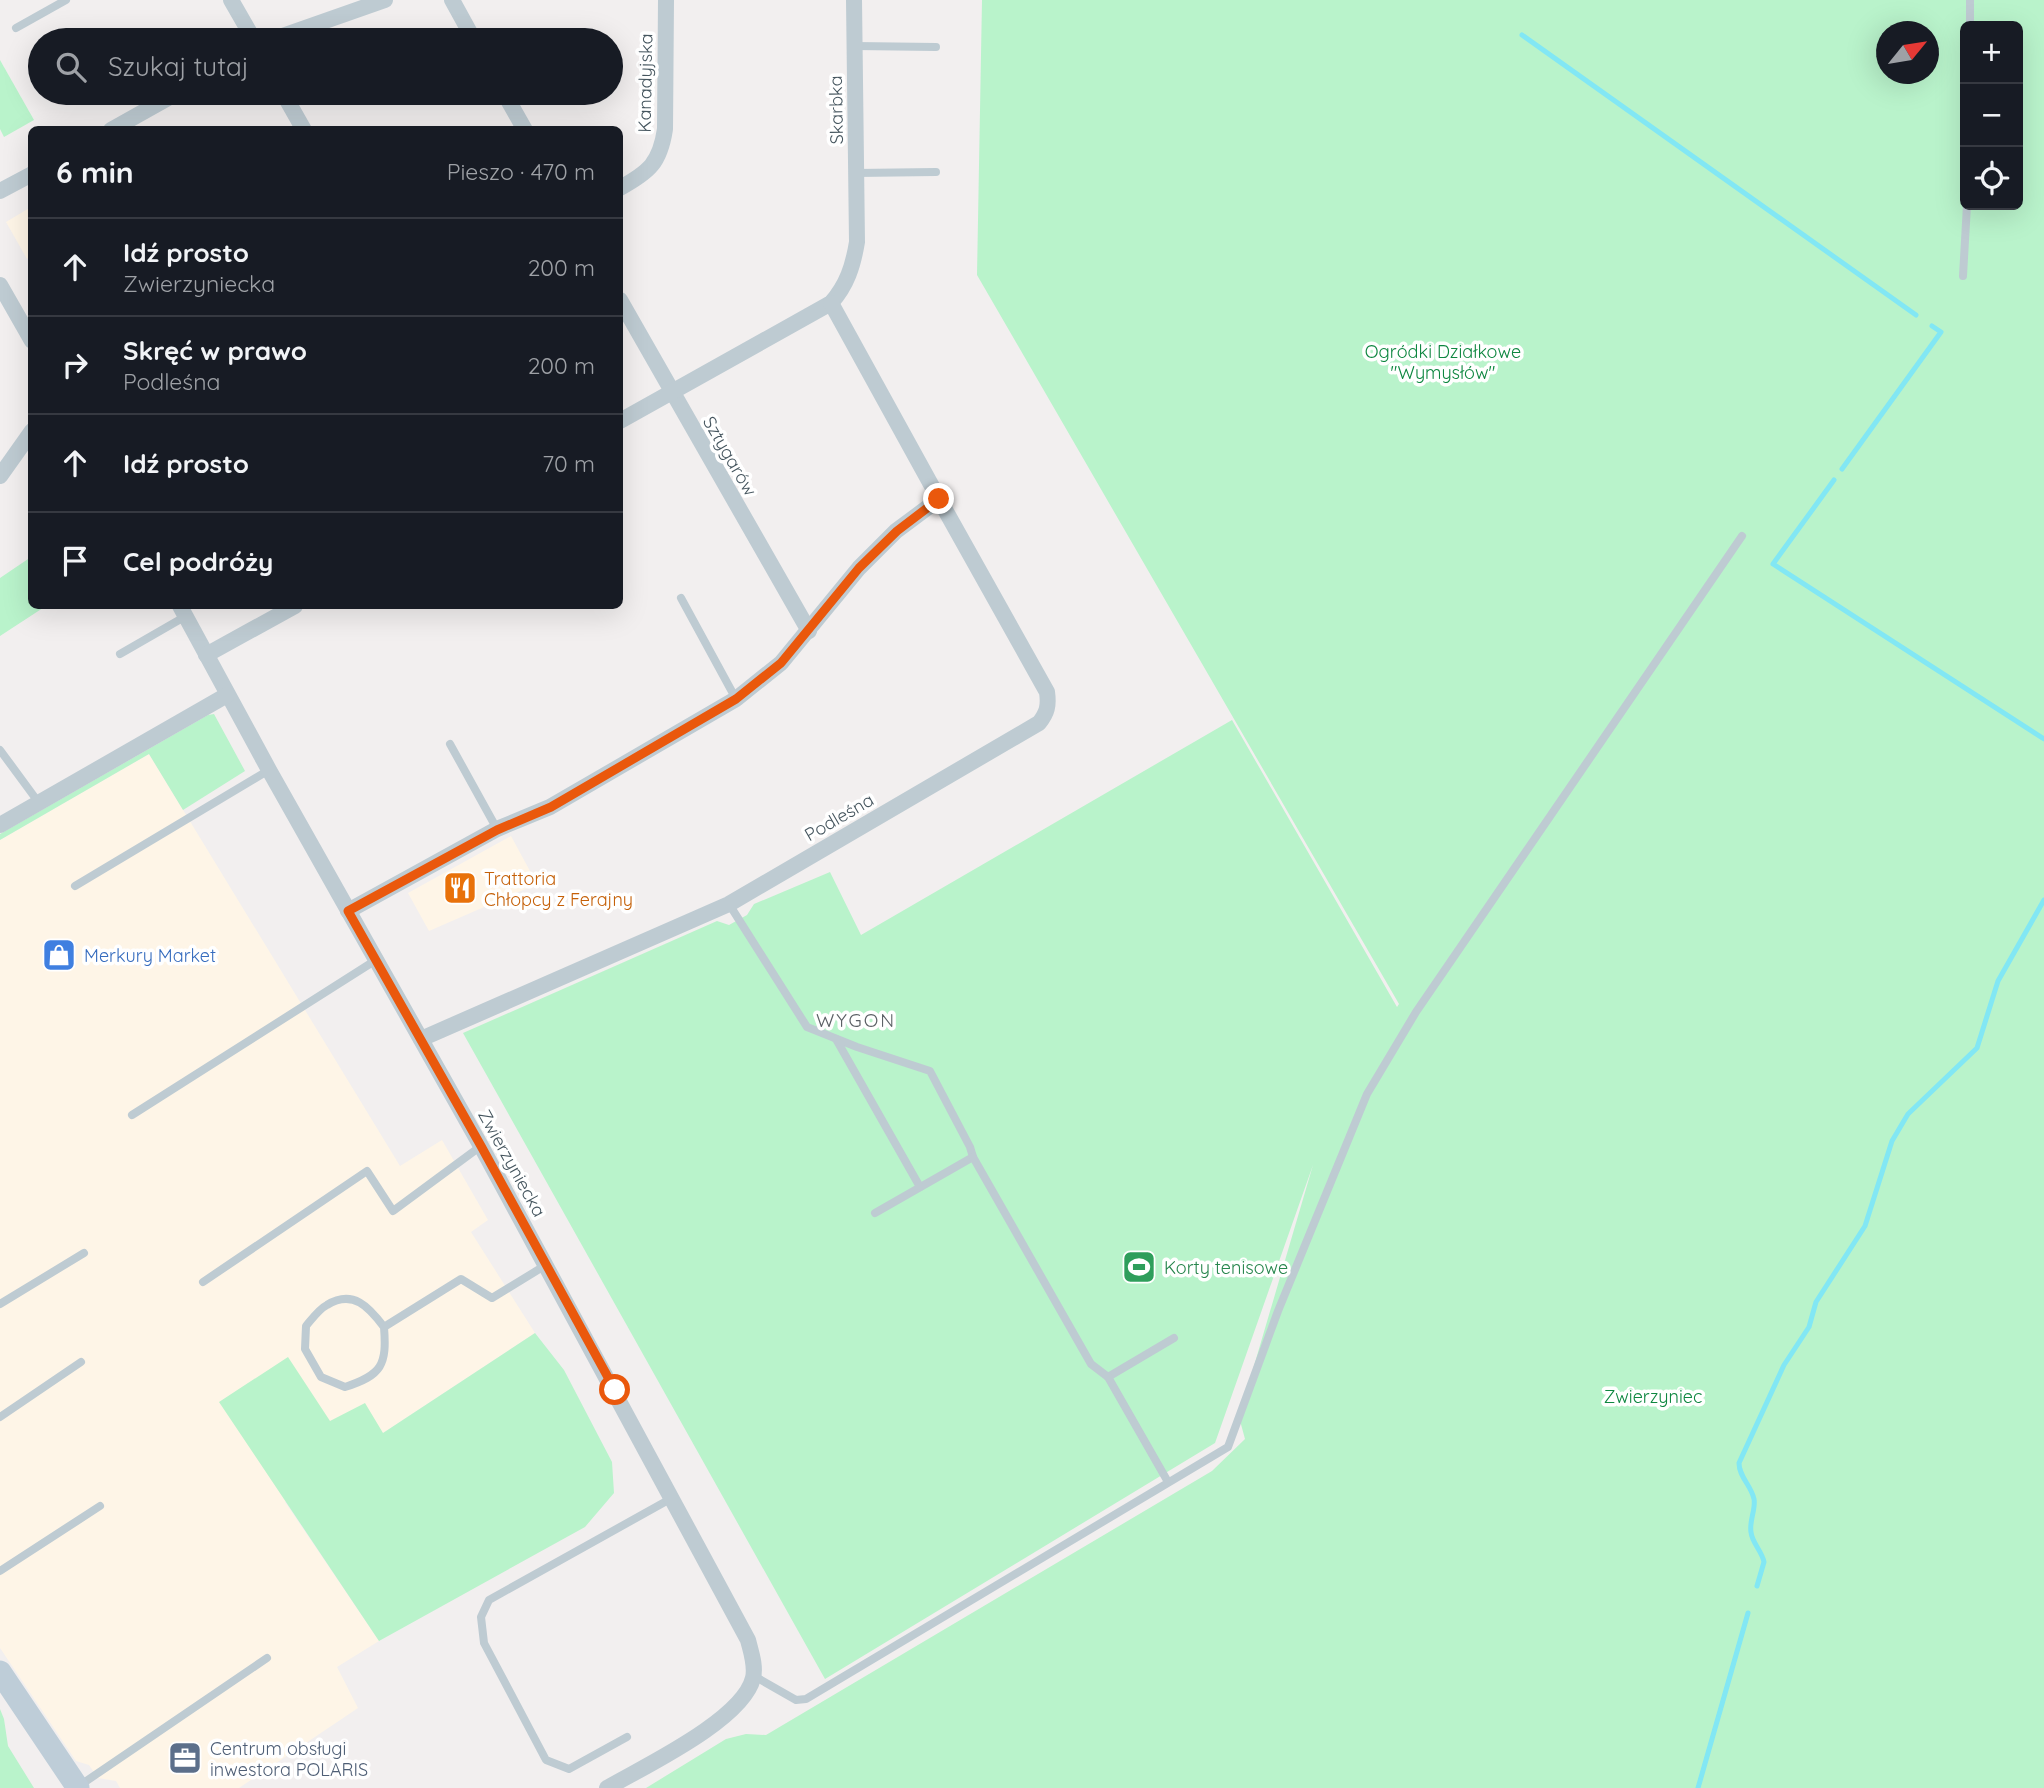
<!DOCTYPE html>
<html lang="pl">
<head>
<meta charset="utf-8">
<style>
  :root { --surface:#171b24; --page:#242831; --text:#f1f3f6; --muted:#9ea1a6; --line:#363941 }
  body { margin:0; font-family:Quicksand,sans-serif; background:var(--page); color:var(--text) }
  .controls { position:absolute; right:21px; top:21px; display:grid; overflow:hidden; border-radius:10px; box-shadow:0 7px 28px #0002 }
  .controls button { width:63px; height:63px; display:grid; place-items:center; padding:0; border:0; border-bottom:2px solid var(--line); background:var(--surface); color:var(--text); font:35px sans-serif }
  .compass { position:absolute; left:1876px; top:21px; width:63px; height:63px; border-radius:50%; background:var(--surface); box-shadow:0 7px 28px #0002; rotate:60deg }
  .stop { position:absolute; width:21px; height:21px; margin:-16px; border:5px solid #ea580c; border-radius:50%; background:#fff }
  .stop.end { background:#ea580c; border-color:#fff; box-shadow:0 2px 7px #0008 }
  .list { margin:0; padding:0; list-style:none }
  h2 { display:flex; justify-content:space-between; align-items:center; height:91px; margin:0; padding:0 28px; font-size:30px }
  h2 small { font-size:23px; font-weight:400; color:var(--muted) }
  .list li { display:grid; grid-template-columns:46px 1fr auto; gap:21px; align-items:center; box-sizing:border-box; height:98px; padding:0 28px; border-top:2px solid var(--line) }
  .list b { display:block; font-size:26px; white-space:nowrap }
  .list p { margin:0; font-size:23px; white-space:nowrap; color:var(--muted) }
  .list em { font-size:23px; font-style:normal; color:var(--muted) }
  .icon { flex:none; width:38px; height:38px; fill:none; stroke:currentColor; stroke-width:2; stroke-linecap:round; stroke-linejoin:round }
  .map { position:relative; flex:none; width:2044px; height:1788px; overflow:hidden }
  .search { position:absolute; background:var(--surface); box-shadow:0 7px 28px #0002; left:28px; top:28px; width:595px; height:77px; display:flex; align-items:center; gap:18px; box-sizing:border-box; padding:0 24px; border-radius:38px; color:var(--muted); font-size:26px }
  .panel { position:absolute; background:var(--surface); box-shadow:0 7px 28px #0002; left:28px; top:126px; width:595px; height:483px; border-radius:10px }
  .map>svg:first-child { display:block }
  .commercial { fill:#fef5e7 }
  .green { fill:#b9f3cb; fill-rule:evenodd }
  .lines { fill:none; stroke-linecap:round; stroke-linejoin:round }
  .stream { stroke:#82e7f4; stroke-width:5 }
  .lane { stroke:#becbd2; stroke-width:8 }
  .street { stroke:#becbd2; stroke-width:16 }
  .secondary { stroke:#becdd8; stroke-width:23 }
  .route { stroke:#ea580c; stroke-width:9 }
  .labels { text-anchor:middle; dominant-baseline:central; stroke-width:7; stroke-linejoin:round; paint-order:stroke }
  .street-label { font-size:18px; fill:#45555e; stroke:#fff }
  .park-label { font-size:18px; fill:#0e8740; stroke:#fff }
  .food-label { font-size:18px; fill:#c56008; stroke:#fff; text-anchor:start }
  .shop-label { font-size:18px; fill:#366cbe; stroke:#fff; text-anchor:start }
  .leisure-label { font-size:18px; fill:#27864d; stroke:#fff; text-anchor:start }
  .service-label { font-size:18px; fill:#4e5e75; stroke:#fff; text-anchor:start }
  .neighbourhood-label { font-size:19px; letter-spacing:2px; fill:#5b6065; stroke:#fff }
</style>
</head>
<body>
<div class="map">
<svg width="2044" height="1788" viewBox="0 0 2044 1788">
  <rect width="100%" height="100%" fill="#f2efef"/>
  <g class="commercial">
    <path d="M31,207V256L27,259L6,222Z"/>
    <path d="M149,754L400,1166L442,1140L488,1220L471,1232L535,1333L383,1433L285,1502L379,1641L337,1667L358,1708L239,1788H120L116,1781L98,1778L89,1765L76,1761L0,1648V840Z"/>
    <path d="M511,836L537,884L429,931L408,893Z"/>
  </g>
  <g class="green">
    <path d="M982,0H2044V1788H646L726,1739L746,1734L766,1735L1212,1471L1245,1439L1239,1417L1313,1165L1215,1443L825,1679L463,1033L717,921L729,925L747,915L754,904L830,872L861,935L1232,720L1397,1007L1399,1004L977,275ZM1965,26H2018V205H1965ZM1886,32H1928V74H1886Z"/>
    <path d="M0,60L34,120L4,137L0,129Z"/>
    <path d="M31,557L32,606H46L0,636V578Z"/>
    <path d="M214,714L245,771L183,810L149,754L0,840V834L208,715Z"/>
    <path d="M535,1333L564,1370L612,1462L614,1493L585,1527L379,1641L219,1402L288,1357L330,1421L365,1403L383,1433Z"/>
    <path d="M0,1709L4,1719L8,1746L34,1788H0Z"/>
  </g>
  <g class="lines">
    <g class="stream">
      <path d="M1522,35L1916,315"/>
      <path d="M1842,469L1941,332L1932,326"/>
      <path d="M1834,480L1773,564L2044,739"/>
      <path d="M1757,1586L1764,1562C1762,1551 1752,1543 1751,1532C1749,1521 1756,1509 1754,1499C1751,1485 1739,1477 1739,1463L1784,1365L1809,1327L1816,1302L1865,1226L1892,1141L1908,1114L1977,1048L1998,981L2044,900"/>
      <path d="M1698,1788L1748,1613"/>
    </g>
    <g class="lane">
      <path d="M1970,0V26"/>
      <path d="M16,28L66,0"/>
      <path d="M855,46L936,47"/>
      <path d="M856,173L936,172"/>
      <path d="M1963,276L1967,205"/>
      <path d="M681,598L736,699"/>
      <path d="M120,654L186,616"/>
      <path d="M450,744L497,829"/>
      <path d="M0,750L39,803"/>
      <path d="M75,886L269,770"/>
      <path d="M729,904L807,1027L857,1047L930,1071L970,1147L973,1157L875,1213"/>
      <path d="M836,1039L920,1187"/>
      <path d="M132,1115L376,960"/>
      <path d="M973,1157L1091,1364L1108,1377L1174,1338"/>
      <path d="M203,1282L367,1171L393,1211L481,1146"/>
      <path d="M0,1304L84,1253"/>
      <path d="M384,1327C387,1365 382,1375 345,1387L321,1377L305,1349L306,1326C312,1319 319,1309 327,1305C353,1289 369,1307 384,1327L461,1279L492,1298L546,1265"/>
      <path d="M1108,1377L1168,1482"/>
      <path d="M0,1417L81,1362"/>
      <path d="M0,1571L100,1506"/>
      <path d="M754,1676L796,1700L806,1699L1228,1447L1278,1311L1367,1094L1416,1012L1742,536"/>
      <path d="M627,1737L569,1769L546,1760L484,1643L481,1617L489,1600L672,1498"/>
      <path d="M79,1786L267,1658"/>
    </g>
    <g class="street">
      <path d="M231,0L254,40"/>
      <path d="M452,0L474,40"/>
      <path d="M271,40L385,0"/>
      <path d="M283,93L304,130"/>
      <path d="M504,93L525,130"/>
      <path d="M111,130L177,93"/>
      <path d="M620,188C649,172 660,163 665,129L666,0"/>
      <path d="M0,191L32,174"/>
      <path d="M0,285L32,341"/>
      <path d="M620,300L809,631"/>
      <path d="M620,421L831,303C847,285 853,266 857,242L854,0"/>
      <path d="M0,476L32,431"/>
      <path d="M180,606L269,770L481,1146L748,1640C751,1652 756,1666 753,1678C743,1720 643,1767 607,1788"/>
      <path d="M206,655L295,606"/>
      <path d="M0,825L227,695"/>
      <path d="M348,911L497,829L550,807L736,699L781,663L859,568L896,531L939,499L831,303"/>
      <path d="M421,1039L729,904L1039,723C1047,713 1049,706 1047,692L939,499"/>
    </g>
    <path class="secondary" d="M0,1672L78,1788"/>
  </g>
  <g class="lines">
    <path class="route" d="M615,1390L481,1146L348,911L497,830L551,807L736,699L781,663L859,568L897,531L939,499"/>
  </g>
  <defs>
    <symbol id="restaurant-square" viewBox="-11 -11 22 22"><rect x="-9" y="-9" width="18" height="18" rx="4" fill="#e8710a" stroke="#fff"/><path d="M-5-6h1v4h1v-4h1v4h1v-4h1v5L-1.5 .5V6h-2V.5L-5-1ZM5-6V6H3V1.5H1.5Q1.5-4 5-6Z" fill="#fff"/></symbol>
    <symbol id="shop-square" viewBox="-11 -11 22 22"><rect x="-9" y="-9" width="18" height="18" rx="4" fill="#3f7fe0" stroke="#fff"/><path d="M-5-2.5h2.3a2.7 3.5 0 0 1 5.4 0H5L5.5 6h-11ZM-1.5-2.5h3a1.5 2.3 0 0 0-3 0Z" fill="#fff"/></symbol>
    <symbol id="stadium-square" viewBox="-11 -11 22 22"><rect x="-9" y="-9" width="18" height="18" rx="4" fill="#2e9e5b" stroke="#fff"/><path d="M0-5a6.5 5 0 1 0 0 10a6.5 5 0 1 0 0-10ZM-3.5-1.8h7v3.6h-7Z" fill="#fff"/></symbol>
    <symbol id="office-square" viewBox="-11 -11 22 22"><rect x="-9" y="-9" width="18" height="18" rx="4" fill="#5c6f8a" stroke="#fff"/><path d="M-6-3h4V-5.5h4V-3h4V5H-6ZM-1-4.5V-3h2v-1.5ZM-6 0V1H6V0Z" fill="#fff"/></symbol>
  </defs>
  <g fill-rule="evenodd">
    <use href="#restaurant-square" x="441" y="869" width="38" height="38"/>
    <use href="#shop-square" x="40" y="936" width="38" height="38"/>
    <use href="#stadium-square" x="1120" y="1248" width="38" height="38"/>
    <use href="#office-square" x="166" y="1739" width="38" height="38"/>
  </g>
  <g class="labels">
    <g class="street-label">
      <text transform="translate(645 83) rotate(-89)">Kanadyjska</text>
      <text transform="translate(836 110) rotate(-91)">Skarbka</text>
      <text transform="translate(730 456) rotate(60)">Sztygarów</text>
      <text transform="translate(839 817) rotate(-30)">Podleśna</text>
      <text transform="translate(512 1163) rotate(61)">Zwierzyniecka</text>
    </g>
    <g class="park-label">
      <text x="1443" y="351">Ogródki Działkowe<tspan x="1443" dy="21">"Wymysłów"</tspan></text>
      <text x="1653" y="1396">Zwierzyniec</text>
    </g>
    <g class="food-label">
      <text x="484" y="878">Trattoria<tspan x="484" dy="21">Chłopcy z Ferajny</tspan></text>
    </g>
    <g class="shop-label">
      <text x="84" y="955">Merkury Market</text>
    </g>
    <g class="leisure-label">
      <text x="1164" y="1267">Korty tenisowe</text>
    </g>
    <g class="service-label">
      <text x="210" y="1748">Centrum obsługi<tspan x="210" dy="21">inwestora POLARIS</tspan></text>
    </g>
    <g class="neighbourhood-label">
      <text x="856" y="1020">WYGON</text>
    </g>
  </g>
</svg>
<div class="controls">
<button>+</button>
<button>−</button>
<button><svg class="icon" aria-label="locate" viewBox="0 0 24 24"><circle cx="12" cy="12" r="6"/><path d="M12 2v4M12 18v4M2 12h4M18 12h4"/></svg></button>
</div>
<svg class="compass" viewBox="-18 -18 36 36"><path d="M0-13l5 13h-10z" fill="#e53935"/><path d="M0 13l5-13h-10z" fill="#9ea1a6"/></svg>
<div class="stop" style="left:615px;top:1390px"></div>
<div class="stop end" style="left:939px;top:499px"></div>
<div class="search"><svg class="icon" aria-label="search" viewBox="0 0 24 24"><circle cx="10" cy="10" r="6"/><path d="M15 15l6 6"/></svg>Szukaj tutaj</div>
<section class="panel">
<h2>6 min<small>Pieszo · 470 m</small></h2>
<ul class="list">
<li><svg class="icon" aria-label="ahead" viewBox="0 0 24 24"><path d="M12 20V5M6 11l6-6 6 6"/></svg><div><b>Idź prosto</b><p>Zwierzyniecka</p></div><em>200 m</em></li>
<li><svg class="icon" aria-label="right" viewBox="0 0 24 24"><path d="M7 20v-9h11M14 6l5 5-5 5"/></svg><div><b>Skręć w prawo</b><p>Podleśna</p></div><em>200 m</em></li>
<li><svg class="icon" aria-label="ahead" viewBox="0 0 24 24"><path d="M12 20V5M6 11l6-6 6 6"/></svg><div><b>Idź prosto</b></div><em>70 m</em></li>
<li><svg class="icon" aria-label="arrive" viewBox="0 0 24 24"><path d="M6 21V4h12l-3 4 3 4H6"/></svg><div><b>Cel podróży</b></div></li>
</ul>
</section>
</div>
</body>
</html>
